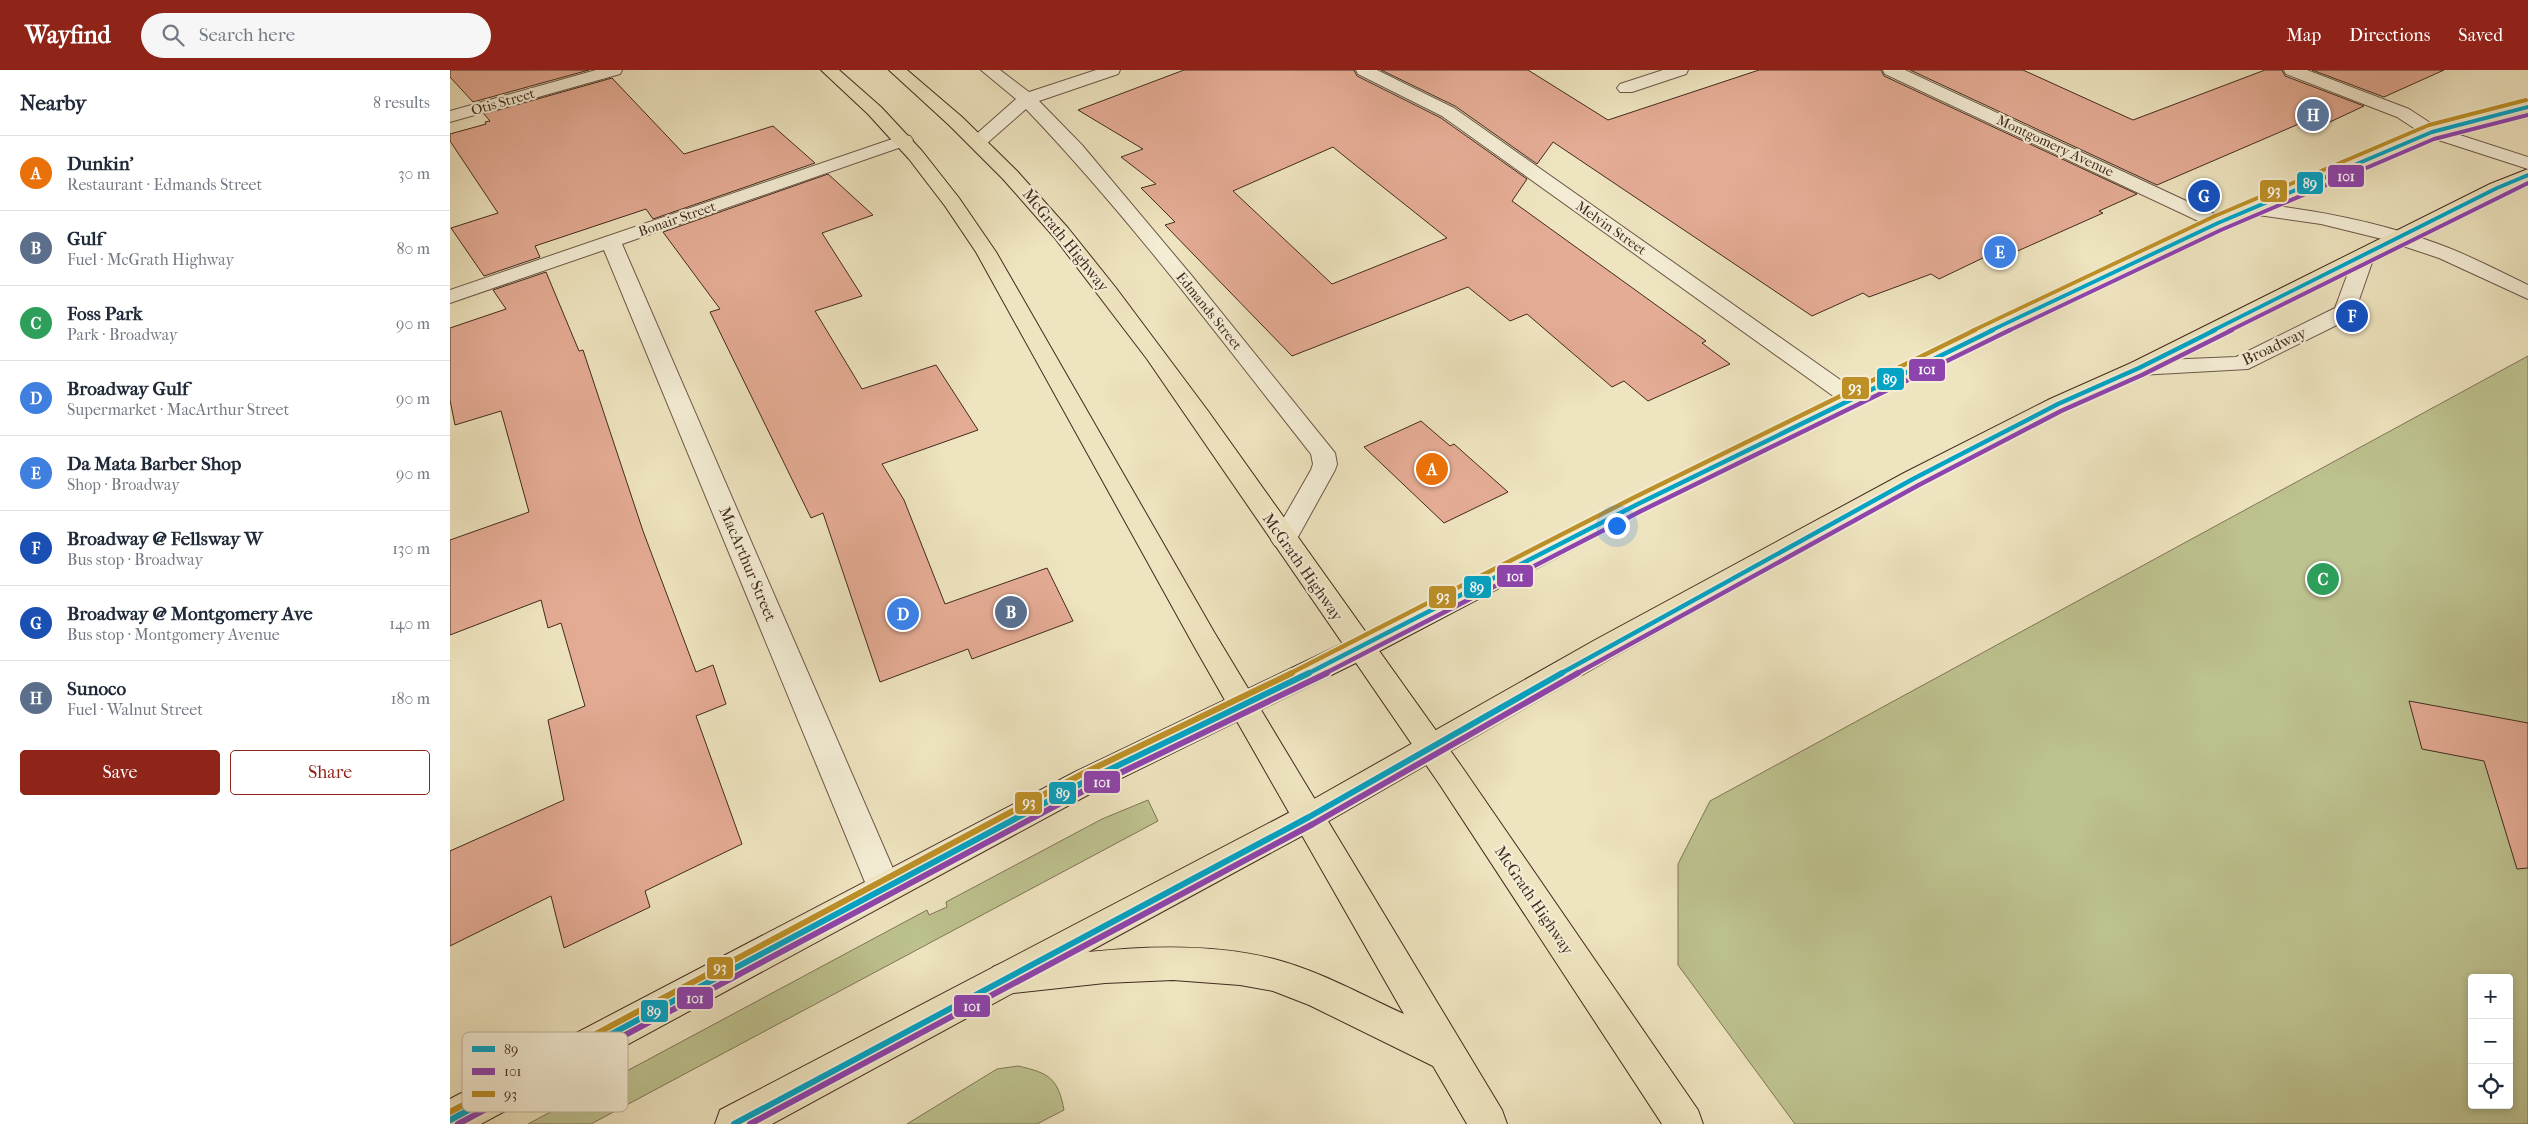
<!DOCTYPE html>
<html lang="en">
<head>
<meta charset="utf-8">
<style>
  :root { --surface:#fff; --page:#f6f6f7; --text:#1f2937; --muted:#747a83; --line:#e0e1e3; --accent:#8f2418 }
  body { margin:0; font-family:"IM FELL French Canon",serif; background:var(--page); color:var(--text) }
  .controls { position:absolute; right:15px; bottom:15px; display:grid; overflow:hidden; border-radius:5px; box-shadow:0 2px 8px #0003 }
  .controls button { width:45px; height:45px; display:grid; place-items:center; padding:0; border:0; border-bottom:1px solid var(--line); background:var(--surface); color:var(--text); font:25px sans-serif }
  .you { position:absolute; left:1166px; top:455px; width:18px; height:18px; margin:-12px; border:4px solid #fff; border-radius:50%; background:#1a73e8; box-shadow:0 0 0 8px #1a73e833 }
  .badge { display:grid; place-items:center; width:32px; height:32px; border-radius:50%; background:var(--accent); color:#fff; font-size:16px; font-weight:700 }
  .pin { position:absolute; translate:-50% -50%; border:2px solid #fff; box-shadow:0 1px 5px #0006 }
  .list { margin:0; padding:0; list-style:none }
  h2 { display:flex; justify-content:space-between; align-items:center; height:65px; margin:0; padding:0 20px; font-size:21px }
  h2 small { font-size:16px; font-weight:400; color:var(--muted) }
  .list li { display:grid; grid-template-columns:32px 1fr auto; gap:15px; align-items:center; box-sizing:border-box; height:75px; padding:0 20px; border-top:1px solid var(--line) }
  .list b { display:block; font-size:19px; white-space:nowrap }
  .list p { margin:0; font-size:16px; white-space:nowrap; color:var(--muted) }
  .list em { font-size:16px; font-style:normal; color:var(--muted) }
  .actions { display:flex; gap:10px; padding:15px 20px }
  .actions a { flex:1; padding:11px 0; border:1px solid var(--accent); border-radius:5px; text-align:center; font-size:18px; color:var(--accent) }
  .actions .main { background:var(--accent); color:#fff }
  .icon { flex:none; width:28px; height:28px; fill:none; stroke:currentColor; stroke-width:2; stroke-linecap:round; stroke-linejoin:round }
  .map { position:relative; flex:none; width:2078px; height:1054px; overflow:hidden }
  header { display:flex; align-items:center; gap:30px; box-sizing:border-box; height:70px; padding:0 25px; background:var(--accent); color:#fff }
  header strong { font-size:24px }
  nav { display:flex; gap:28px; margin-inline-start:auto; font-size:18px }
  .search { width:350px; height:45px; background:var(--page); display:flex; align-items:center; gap:12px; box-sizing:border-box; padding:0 18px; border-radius:28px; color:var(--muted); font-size:19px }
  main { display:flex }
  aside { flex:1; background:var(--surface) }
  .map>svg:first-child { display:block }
  .green { fill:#bdc28f; stroke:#807657; fill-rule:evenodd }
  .building { fill:#e5ac95; stroke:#422a1f; fill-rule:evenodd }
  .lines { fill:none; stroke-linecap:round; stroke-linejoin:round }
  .minor-casing { stroke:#6d5847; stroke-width:2 }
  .major-casing { stroke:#422a1f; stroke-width:2 }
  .highway-casing { stroke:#422a1f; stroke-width:2 }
  .minor { fill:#f4edd5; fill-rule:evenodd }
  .major { fill:#eee4bf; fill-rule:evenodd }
  .highway { fill:#eee4bf; fill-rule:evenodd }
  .bus-1-far2-casing { stroke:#f4edd5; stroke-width:6 }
  .bus-1-far1-casing { stroke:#f4edd5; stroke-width:8 }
  .bus-1-casing { stroke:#f4edd5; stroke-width:10 }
  .bus-2-far2-casing { stroke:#f4edd5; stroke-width:6 }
  .bus-2-far1-casing { stroke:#f4edd5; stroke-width:8 }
  .bus-2-casing { stroke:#f4edd5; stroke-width:10 }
  .bus-3-far2-casing { stroke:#f4edd5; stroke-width:6 }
  .bus-3-far1-casing { stroke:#f4edd5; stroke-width:8 }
  .bus-3-casing { stroke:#f4edd5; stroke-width:10 }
  .bus-1-far2 { stroke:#03a3c5; stroke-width:4 }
  .bus-1-far1 { stroke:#03a3c5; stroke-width:4.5 }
  .bus-1 { stroke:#03a3c5; stroke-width:6 }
  .bus-2-far2 { stroke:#8e44ad; stroke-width:4 }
  .bus-2-far1 { stroke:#8e44ad; stroke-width:4.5 }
  .bus-2 { stroke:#8e44ad; stroke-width:6 }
  .bus-3-far2 { stroke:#bd9027; stroke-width:4 }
  .bus-3-far1 { stroke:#bd9027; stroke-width:4.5 }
  .bus-3 { stroke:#bd9027; stroke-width:6 }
  .labels { text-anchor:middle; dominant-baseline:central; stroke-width:4.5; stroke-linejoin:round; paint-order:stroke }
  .far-street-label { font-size:14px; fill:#422a1f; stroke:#f4edd5 }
  .street-label { font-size:16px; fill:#422a1f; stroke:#f4edd5 }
  .key { fill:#f4edd5; stroke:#bfb29e; stroke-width:1 }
  .key-label { font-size:14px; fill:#422a1f }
  .line-badge { stroke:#f4edd5; stroke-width:2 }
  .badge-label { font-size:14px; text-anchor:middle; font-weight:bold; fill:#fff }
</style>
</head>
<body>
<header>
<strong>Wayfind</strong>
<div class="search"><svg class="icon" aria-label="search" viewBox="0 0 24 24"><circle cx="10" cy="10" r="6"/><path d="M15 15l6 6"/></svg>Search here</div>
<nav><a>Map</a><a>Directions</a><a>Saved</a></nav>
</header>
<main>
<aside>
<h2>Nearby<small>8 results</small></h2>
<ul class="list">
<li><span class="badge" style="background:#e8710a">A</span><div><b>Dunkin'</b><p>Restaurant · Edmands Street</p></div><em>30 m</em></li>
<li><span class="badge" style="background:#5c6f8a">B</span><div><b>Gulf</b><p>Fuel · McGrath Highway</p></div><em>80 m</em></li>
<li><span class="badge" style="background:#2e9e5b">C</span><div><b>Foss Park</b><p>Park · Broadway</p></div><em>90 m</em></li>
<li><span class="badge" style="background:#3f7fe0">D</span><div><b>Broadway Gulf</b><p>Supermarket · MacArthur Street</p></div><em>90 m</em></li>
<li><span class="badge" style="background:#3f7fe0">E</span><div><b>Da Mata Barber Shop</b><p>Shop · Broadway</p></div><em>90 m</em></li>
<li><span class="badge" style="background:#1a4fb4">F</span><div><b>Broadway @ Fellsway W</b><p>Bus stop · Broadway</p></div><em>130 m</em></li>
<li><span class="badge" style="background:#1a4fb4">G</span><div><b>Broadway @ Montgomery Ave</b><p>Bus stop · Montgomery Avenue</p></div><em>140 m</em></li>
<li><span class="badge" style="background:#5c6f8a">H</span><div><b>Sunoco</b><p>Fuel · Walnut Street</p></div><em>180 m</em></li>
</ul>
<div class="actions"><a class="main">Save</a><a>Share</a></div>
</aside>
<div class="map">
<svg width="2078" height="1054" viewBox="0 0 2078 1054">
  <rect width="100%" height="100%" fill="#eee4bf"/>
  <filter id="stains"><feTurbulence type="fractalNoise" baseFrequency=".004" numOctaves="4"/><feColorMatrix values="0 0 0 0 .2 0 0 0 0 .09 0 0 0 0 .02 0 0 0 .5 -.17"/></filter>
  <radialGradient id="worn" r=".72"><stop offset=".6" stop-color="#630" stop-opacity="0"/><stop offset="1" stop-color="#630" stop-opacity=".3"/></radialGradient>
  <g class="green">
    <path d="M2078,286V1054H1345L1228,895V794L1260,731ZM2022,908H2059V1035H2022Z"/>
    <path d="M698,730L708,751L141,1054H78L477,840L479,845L497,837L496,832L652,749Z"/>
    <path d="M568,996C599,1003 608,1008 614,1040L587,1054H457L547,999Z"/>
  </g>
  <g class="building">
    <path d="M0,0H139L23,32L0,7Z"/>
    <path d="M734,0H904L907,6L991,48L1077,109L1062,131L1256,271L1252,273L1280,294L1198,331L1174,311L1162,317L1077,244L1060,251L1018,217L842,286L715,155L725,152L691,118L706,114L671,87L693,79L628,40ZM883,77L904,94L997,168L882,214L783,121Z"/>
    <path d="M931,0H1078L1158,50L1309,0H1431L1434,6L1687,124L1649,141L1653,143L1543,192L1535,187L1489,209L1481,204L1419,227L1413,223L1362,246L1103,72L1087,94L1005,36Z"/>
    <path d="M1460,0H1573L1683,50L1815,0H1832L1835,6L1914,36L1865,59L1851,53L1707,115Z"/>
    <path d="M1862,0H1994L1934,27Z"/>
    <path d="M162,8L234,84L323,56L365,93L203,149L196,139L85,176L90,187L34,206L1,158L48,143L0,71V64L36,54L35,52L40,51L34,44Z"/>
    <path d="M378,104L423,145L372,163L412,226L365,241L412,319L486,295L528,360L432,394L454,430L495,534L597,498L623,551L522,589L518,579L430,612L373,443L361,448L260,242L270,239L213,162Z"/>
    <path d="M96,202L129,281L133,280L193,461L246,602L263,595L276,634L246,646L292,774L195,821L200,837L114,878L101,826L0,876V781L114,730L98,650L135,636L111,553L98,558L91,530L0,565V470L79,442L51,341L5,355L0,330V258L56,239L43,220Z"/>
    <path d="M971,351L1000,376L1004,374L1058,422L994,453L914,377Z"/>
    <path d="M1959,631L2078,653V798L2067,799L2034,691L1972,679Z"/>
  </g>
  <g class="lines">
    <defs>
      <g id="minor">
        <path d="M146,0H172L170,4L0,52V41Z"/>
        <path d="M531,0H550L579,22L646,0H670L668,4L589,31L632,75L742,206L885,383L887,394L885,400L843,476L834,479L825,476L821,470L861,400L863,394L861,384C769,267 679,147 576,39L535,75H523L520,71L523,67L566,29Z"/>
        <path d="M906,0H927L1004,38L1409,323L1413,328L1409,333L1401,335L1393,333L992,46L908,4Z"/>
        <path d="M1213,0H1238L1236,4L1182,22H1170L1167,18L1170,14Z"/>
        <path d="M1433,0H1455L1775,149L1778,153L1775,157H1761L1435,4Z"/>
        <path d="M1834,0H1857L1959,39L1988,58L2078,87V99L1976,66L1947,47L1836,4Z"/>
        <path d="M454,65L460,66L463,70L460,74L172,174L451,817L446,827L434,832L422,827L417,817L154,180L0,233V220Z"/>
        <path d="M1801,133C1866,140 1930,152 1991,175C2021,186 2049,201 2078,215V229L1989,188L1932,169L1871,154L1794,143L1791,139L1794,135Z"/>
        <path d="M1915,178L1922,180L1925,184L1903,247L1798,299L1689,305L1681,303L1678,298L1681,293L1689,291L1786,287L1885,238L1905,184L1908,180Z"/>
      </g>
      <g id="major">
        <path d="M2078,32V42L1988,66L1884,110L1775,157L1462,307L1197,440L920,586L647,720L31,1054H0V1029L625,702L900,570L1179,428L1446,297L1761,149L1870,102L1976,58Z"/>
        <path d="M2078,99V112L1697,303L1616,339L1472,415L1165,586L870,756L322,1054H265L270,1040L848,738L1145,570L1454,403L1600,329L1681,293L2040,114Z"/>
      </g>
      <g id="highway">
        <path d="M371,0H389L431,37L472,81L509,128L546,182L764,562L1052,1040L1057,1054H1017L983,996L859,935L823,921L790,915L723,910L655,913L555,924L543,919L537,908L543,897L555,892C643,881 737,867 824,889C870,901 912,925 954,944L744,576L526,182L495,136L459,89L418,44Z"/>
        <path d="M439,0H457L512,47L567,101L618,158L666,218L758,341L1012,697L1248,1040L1253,1054H1212L990,715L697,289L604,167L553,109L499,55Z"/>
      </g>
    </defs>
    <use href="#minor" class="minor-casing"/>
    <use href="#major" class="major-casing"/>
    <use href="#highway" class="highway-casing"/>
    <use href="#minor" class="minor"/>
    <use href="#major" class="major"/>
    <use href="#highway" class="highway"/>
    <defs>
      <g id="bus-1-far2">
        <path d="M1540,261L1768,153L1982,62L2078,37"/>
        <path d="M1762,261L2047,118L2078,105"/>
      </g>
      <g id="bus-1-far1">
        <path d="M857,604L1188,434L1543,260"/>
        <path d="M1110,604L1463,409L1608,334L1689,298L1765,260"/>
      </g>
      <g id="bus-1">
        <path d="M0,1050L636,711L859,603"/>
        <path d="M284,1054L859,747L1112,603"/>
      </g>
      <g id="bus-2-far2">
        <path d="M1558,261L1771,160L1984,69L2078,45"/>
        <path d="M1779,261L2078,113"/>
      </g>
      <g id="bus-2-far1">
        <path d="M874,604L1191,441L1560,260"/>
        <path d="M1126,604L1467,416L1611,341L1692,305L1782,260"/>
      </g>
      <g id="bus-2">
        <path d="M8,1054L639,718L877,603"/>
        <path d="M300,1054L863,754L1128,603"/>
      </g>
      <path id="bus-3-far2" d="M1522,261L1765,146L1979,55L2076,30"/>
      <path id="bus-3-far1" d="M839,604L1185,427L1525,260"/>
      <path id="bus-3" d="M0,1042L632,704L842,603"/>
    </defs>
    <use href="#bus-1-far2" class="bus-1-far2-casing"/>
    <use href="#bus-1-far1" class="bus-1-far1-casing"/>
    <use href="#bus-1" class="bus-1-casing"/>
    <use href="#bus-2-far2" class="bus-2-far2-casing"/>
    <use href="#bus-2-far1" class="bus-2-far1-casing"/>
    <use href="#bus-2" class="bus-2-casing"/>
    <use href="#bus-3-far2" class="bus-3-far2-casing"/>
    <use href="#bus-3-far1" class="bus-3-far1-casing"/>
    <use href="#bus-3" class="bus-3-casing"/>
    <use href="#bus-1-far2" class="bus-1-far2"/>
    <use href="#bus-1-far1" class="bus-1-far1"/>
    <use href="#bus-1" class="bus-1"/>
    <use href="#bus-2-far2" class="bus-2-far2"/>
    <use href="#bus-2-far1" class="bus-2-far1"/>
    <use href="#bus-2" class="bus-2"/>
    <use href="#bus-3-far2" class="bus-3-far2"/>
    <use href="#bus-3-far1" class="bus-3-far1"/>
    <use href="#bus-3" class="bus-3"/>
  </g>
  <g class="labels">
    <g class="far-street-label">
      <text transform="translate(53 32) rotate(-16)">Otis Street</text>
      <text transform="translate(1605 76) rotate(25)">Montgomery Avenue</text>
      <text transform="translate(227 149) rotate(-19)">Bonair Street</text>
      <text transform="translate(1161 158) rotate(35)">Melvin Street</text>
      <text transform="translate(759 241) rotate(51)">Edmands Street</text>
    </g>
    <g class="street-label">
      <text transform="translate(616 170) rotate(51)">McGrath Highway</text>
      <text transform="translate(1824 276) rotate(-25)">Broadway</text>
      <text transform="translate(298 494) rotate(67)">MacArthur Street</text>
      <text transform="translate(853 497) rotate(55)">McGrath Highway</text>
      <text transform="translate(1084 830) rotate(56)">McGrath Highway</text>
    </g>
  </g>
  <rect x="12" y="962" width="166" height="80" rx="8" class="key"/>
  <rect x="22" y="976" width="23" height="6" fill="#03a3c5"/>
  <rect x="22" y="998" width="23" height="7" fill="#8e44ad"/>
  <rect x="22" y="1021" width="23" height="6" fill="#bd9027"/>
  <g class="key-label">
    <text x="54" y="984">89</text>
    <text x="54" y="1006">101</text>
    <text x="54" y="1029">93</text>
  </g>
  <g class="line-badge">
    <rect x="1877" y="94" width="38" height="24" rx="5" fill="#8e44ad"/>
    <rect x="1846" y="101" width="28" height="24" rx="5" fill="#03a3c5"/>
    <rect x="1809" y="109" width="29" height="24" rx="5" fill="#bd9027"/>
    <rect x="1458" y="288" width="38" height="24" rx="5" fill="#8e44ad"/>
    <rect x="1426" y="297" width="29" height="24" rx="5" fill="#03a3c5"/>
    <rect x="1391" y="306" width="29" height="24" rx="5" fill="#bd9027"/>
    <rect x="1046" y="494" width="38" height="24" rx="5" fill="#8e44ad"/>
    <rect x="1013" y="505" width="29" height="24" rx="5" fill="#03a3c5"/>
    <rect x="978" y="515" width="29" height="24" rx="5" fill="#bd9027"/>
    <rect x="633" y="700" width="38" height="24" rx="5" fill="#8e44ad"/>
    <rect x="598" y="711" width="29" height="24" rx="5" fill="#03a3c5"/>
    <rect x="564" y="721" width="29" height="24" rx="5" fill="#bd9027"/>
    <rect x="256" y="886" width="28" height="24" rx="5" fill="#bd9027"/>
    <rect x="226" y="916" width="38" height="24" rx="5" fill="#8e44ad"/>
    <rect x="503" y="924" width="38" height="24" rx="5" fill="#8e44ad"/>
    <rect x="190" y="929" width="29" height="24" rx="5" fill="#03a3c5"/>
  </g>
  <g class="badge-label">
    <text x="1896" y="111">101</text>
    <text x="1860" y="118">89</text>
    <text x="1824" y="125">93</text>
    <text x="1477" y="304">101</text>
    <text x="1440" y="314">89</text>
    <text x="1405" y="322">93</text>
    <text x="1065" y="511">101</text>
    <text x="1027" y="522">89</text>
    <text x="993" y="531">93</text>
    <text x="652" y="717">101</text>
    <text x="613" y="728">89</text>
    <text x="579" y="737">93</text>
    <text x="270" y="902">93</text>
    <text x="245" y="933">101</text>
    <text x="522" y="941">101</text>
    <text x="204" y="946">89</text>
  </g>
  <rect width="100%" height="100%" filter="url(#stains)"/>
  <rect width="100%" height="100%" fill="url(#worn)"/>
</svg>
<div class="controls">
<button>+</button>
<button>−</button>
<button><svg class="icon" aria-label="locate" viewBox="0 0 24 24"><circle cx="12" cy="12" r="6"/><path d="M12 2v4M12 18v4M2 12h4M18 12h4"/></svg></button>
</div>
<div class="you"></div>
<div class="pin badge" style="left:982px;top:399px;background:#e8710a">A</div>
<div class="pin badge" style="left:561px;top:542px;background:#5c6f8a">B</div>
<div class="pin badge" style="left:1873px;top:509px;background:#2e9e5b">C</div>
<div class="pin badge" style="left:453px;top:544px;background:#3f7fe0">D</div>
<div class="pin badge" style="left:1550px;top:182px;background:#3f7fe0">E</div>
<div class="pin badge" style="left:1902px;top:246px;background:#1a4fb4">F</div>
<div class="pin badge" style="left:1754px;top:126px;background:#1a4fb4">G</div>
<div class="pin badge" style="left:1863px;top:45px;background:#5c6f8a">H</div>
</div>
</main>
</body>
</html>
